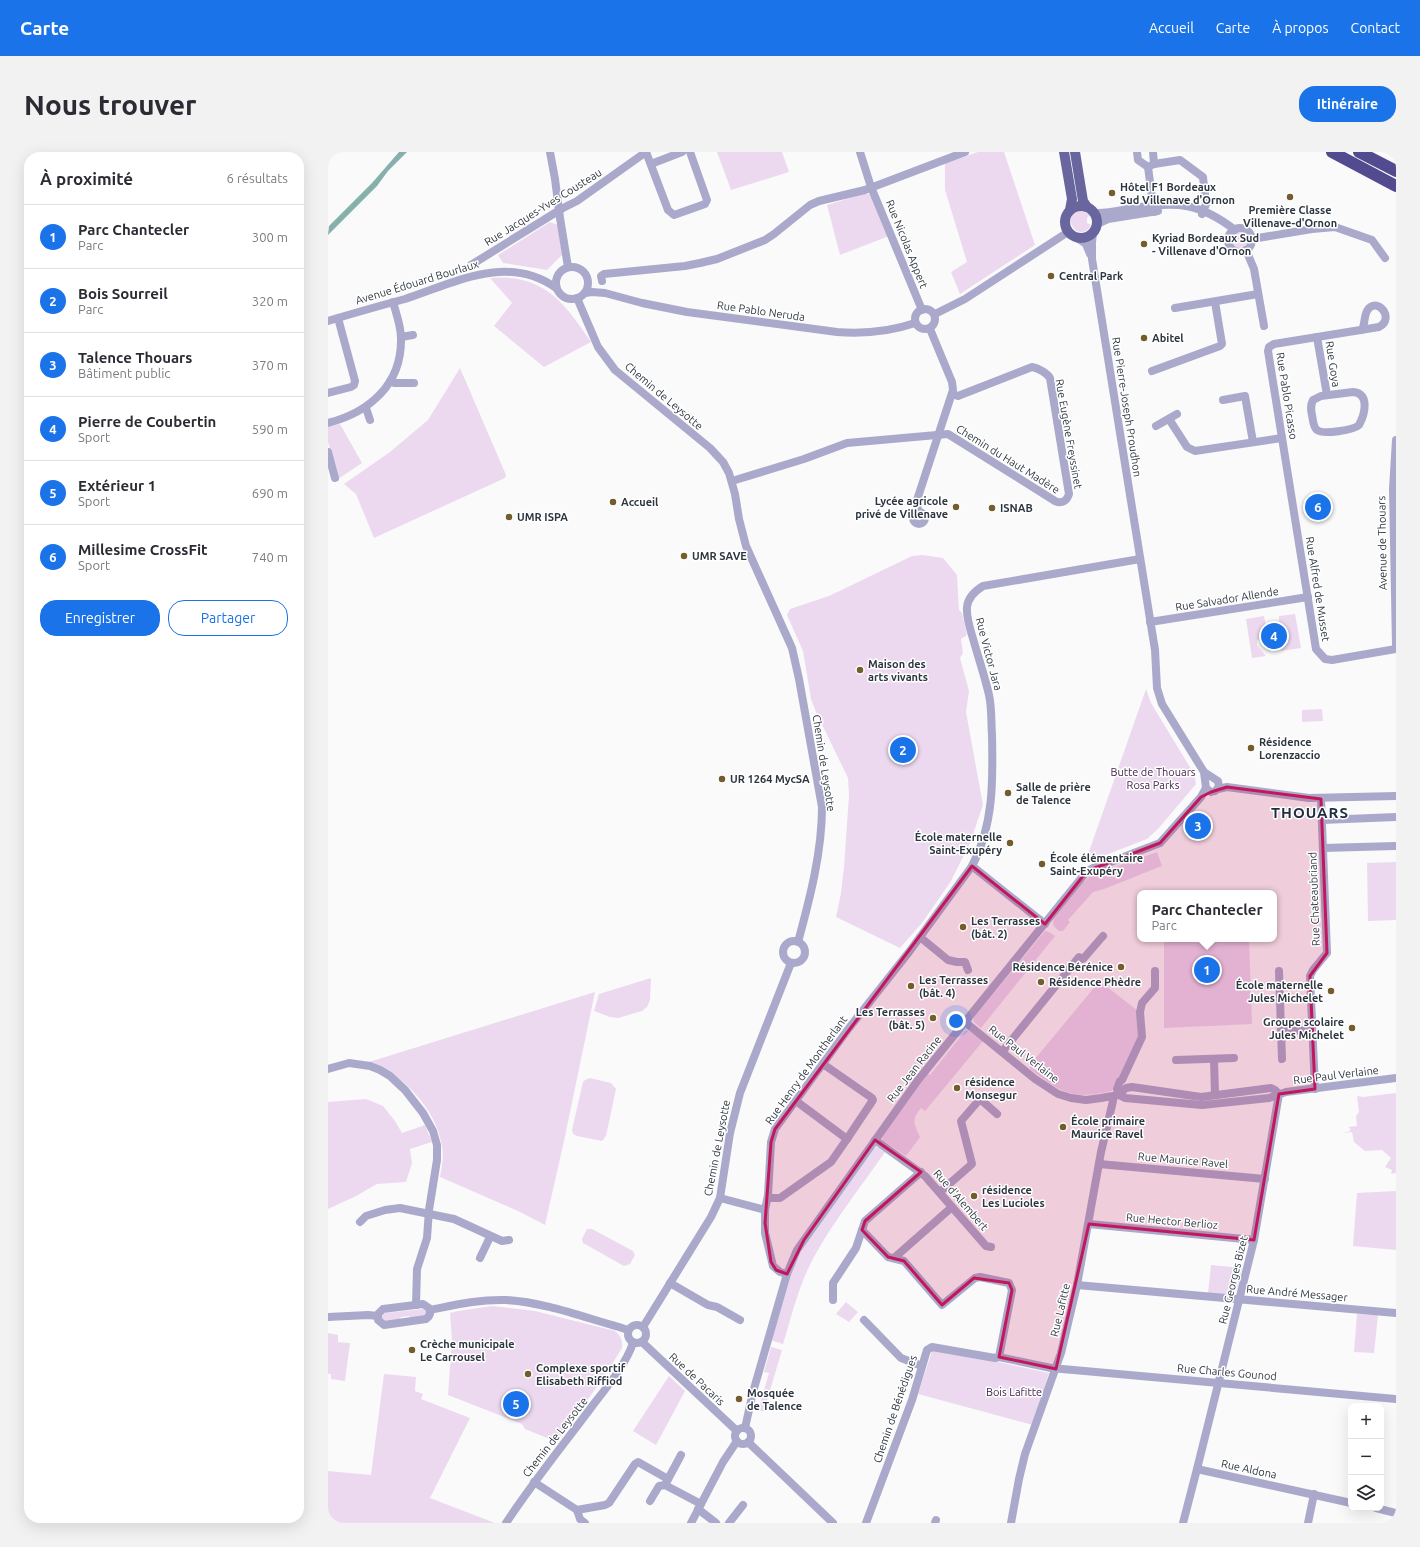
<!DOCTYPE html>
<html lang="fr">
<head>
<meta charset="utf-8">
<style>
  :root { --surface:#fff; --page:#f2f2f3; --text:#2b2b33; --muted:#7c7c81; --line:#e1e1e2; --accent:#1a73e8 }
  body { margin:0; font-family:Ubuntu,sans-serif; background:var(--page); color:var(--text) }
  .controls { position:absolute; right:12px; bottom:12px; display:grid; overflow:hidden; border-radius:8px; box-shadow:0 4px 16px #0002 }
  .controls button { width:36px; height:36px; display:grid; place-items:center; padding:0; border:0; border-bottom:1px solid var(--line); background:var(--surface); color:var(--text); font:20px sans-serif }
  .you { position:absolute; left:628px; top:869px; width:14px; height:14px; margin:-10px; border:3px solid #fff; border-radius:50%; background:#1a73e8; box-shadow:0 0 0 6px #1a73e833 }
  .badge { display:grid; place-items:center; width:26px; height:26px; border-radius:50%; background:var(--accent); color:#fff; font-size:13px; font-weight:700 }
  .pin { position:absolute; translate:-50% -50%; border:2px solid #fff; box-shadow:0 1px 4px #0006 }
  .popup { position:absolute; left:809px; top:738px; width:140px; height:52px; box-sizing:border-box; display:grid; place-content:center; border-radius:8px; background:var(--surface); filter:drop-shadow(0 1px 3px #0005); font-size:13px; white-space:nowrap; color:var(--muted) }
  .popup b { font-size:15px; color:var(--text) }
  .popup::after { content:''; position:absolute; left:50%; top:100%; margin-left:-8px; border:8px solid transparent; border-top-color:var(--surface) }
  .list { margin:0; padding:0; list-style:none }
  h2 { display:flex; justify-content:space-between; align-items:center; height:52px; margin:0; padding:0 16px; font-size:17px }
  h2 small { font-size:13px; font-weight:400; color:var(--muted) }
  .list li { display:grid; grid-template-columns:26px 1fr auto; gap:12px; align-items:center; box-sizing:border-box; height:64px; padding:0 16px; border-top:1px solid var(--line) }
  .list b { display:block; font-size:15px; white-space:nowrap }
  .list p { margin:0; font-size:13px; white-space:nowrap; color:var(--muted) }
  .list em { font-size:13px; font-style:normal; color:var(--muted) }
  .actions { display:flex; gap:8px; padding:12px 16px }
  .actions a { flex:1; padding:9px 0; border:1px solid var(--accent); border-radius:16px; text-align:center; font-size:14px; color:var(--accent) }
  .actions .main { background:var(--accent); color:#fff }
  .icon { flex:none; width:22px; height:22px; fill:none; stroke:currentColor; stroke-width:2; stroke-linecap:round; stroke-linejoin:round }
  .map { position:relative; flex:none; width:1068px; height:1371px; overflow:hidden; border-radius:16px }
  header { display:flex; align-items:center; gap:24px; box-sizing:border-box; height:56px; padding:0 20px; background:var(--accent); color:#fff }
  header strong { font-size:19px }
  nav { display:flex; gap:22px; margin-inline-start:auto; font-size:14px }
  .intro { display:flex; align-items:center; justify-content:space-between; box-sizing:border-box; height:96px; padding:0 24px }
  h1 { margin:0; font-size:28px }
  .button { padding:10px 18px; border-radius:16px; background:var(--accent); color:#fff; font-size:14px; font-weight:700 }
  main { display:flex; gap:24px; padding:0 24px }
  aside { flex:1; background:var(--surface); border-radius:16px; box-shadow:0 4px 16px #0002 }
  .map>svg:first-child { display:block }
  .green { fill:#ecd9f0 }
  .water { fill:#85b0ab }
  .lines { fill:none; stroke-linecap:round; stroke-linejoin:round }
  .minor { stroke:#aaa9cb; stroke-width:8 }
  .major { stroke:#69659f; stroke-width:10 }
  .highway { stroke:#534b8f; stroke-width:12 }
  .marked { fill:#c2185b; fill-opacity:0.2; stroke:#c2185b; stroke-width:3; stroke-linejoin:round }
  .poi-dot { fill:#735d2d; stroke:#fff; stroke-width:1.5 }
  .labels { text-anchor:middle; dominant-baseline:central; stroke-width:3; stroke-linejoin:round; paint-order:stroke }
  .poi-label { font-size:11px; font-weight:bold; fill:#2e3741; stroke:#fff; text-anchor:start }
  .street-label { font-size:11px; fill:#2e3741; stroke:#fff }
  .park-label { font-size:11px; fill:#43244b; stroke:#fff }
  .district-label { font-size:15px; font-weight:bold; letter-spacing:1px; fill:#1d2e41; stroke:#fff }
</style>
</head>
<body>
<header>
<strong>Carte</strong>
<nav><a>Accueil</a><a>Carte</a><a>À propos</a><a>Contact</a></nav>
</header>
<div class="intro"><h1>Nous trouver</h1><a class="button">Itinéraire</a></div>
<main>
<aside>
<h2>À proximité<small>6 résultats</small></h2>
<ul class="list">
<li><span class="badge">1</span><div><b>Parc Chantecler</b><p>Parc</p></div><em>300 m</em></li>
<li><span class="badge">2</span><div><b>Bois Sourreil</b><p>Parc</p></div><em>320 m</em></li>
<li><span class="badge">3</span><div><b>Talence Thouars</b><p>Bâtiment public</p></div><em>370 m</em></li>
<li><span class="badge">4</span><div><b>Pierre de Coubertin</b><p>Sport</p></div><em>590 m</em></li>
<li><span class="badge">5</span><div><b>Extérieur 1</b><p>Sport</p></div><em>690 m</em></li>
<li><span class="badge">6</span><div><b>Millesime CrossFit</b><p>Sport</p></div><em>740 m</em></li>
</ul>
<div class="actions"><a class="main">Enregistrer</a><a>Partager</a></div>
</aside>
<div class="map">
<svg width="1068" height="1371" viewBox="0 0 1068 1371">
  <rect width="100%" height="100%" fill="#fafafa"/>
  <g class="green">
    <path d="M389,0H454L461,20L403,38Z"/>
    <path d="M650,0H676L707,93L632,142L623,120L639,110L617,38V11Z"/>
    <path d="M535,42H542L561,84L512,103L499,53Z"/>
    <path d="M754,58L762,63L759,66V71L763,73C760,80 753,82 747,78L742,70L745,61Z"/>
    <path d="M222,70L230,73L234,103L219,118L175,111L170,103Z"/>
    <circle cx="912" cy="88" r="8"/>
    <path d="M162,126C215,121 237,151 263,190L216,215L166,174L184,151Z"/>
    <path d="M132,216L178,323L177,326L46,386L28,342L16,332L62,300L100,268Z"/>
    <path d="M12,272L34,311L10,327L0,290V275Z"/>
    <path d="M594,403L615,406L629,423L631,458L634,461L639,483L633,487L635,501L632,506L641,539L638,560L655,653L642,691L623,729L594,771L572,796L508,765L513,741L516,715L521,643L520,626L488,560L483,547L475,499L459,463L462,457L501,444L584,404Z"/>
    <path d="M967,462L973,496L953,499L952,494H955L954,488L950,486L948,473L951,470V464Z"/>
    <path d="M936,464L940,486L929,488V493L938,504L924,506L918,467Z"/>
    <path d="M818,537L823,551L866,622L868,632L830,677L819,687L757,711Z"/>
    <path d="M994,557L995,569L974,570V558Z"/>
    <path d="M829,700L834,714L776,737L765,740L740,768L742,770L735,779H731L725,773L726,767L754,730H756L762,724Z"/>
    <path d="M1068,710V768L1040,769L1039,711Z"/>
    <path d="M717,779L721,780L727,784L653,876L645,869L646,865Z"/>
    <path d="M921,787L924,872L836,876V789Z"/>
    <path d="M323,826L322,848L319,855L314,859L290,866L282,865L266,859L271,842Z"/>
    <path d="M774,831L810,859L811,884L784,939C743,948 734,941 702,917V913L765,837L769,832Z"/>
    <path d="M267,840L236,989L217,1073L190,1059L112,1025C114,1014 116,1004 114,994C108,956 75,923 41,910Z"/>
    <path d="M637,879H642L655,889L597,959L593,956C583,968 586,971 592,985L578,1004L557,990L556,991L554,986L555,982L599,921L602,923Z"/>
    <path d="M262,926L283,931L288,937L278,984L274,989L249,984L245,982L244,978L255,930L257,928Z"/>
    <path d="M1068,941V1021L1063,1022L1064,1018L1057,1015L1063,1006L1054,998L1037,999L1026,990L1024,980L1015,981L1022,979V976L1020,975L1029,974L1028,964L1031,960L1029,944L1035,945Z"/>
    <path d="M38,947L55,954L67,969L74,981L97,973L104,990L82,997L84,1011L78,1030L49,1032L28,1044L0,1057V950Z"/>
    <path d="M548,995L553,996L552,997L557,1000C533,1035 506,1068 486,1105C471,1132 464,1163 455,1192L445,1189L444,1187L465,1115L473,1099L546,996Z"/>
    <path d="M1068,1039V1098L1025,1094L1029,1041Z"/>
    <path d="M259,1077H264L305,1099L307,1103L302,1112L296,1114L255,1091L254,1087Z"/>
    <path d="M883,1113L914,1116L909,1137L902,1143L880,1141Z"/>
    <path d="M518,1150L530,1160L521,1170L508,1162Z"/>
    <path d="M164,1154L207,1159L287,1179C293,1184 295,1189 294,1196L276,1225L229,1290L197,1277L194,1272L120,1243L124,1188L122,1161L130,1159Z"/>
    <path d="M95,1157L99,1159V1163L82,1166L81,1164L73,1165L72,1168L55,1169L53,1165L57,1161Z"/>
    <path d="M1029,1162L1050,1163L1046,1201L1026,1200Z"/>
    <path d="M0,1181L10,1183V1190L22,1191L17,1229L3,1227V1222H0Z"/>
    <path d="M443,1195L454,1198L436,1259H430L441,1221L436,1220Z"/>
    <path d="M605,1196L721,1221L705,1273L590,1242Z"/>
    <path d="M56,1222L88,1225L87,1239L95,1242L93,1247L142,1266L102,1346L167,1371H0V1319L43,1323Z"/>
    <path d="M341,1224L357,1239L328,1293L305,1279Z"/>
  </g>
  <path class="water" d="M71,0H79L60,19L49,34L0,83L1,74L44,31Z"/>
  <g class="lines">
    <g class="minor">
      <path d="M222,0L227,27L232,66L240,115"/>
      <path d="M318,0L340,58L346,63L377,52L379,48L362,0"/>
      <path d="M532,0L543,35L594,158"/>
      <path d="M809,0L810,8L820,15"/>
      <path d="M825,0L826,12"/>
      <path d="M323,12L354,0"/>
      <path d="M826,60L820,15L826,12L852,8L875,25L878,52L874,62"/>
      <path d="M766,61C780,62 793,58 806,56C849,49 872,51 907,78"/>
      <path d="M769,72L780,67L830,59"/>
      <circle cx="912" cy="88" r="12"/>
      <path d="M765,80L764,91V107L827,498L829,536L834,552L876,620L878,636L883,640"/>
      <path d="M749,86L758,92L762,102"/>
      <path d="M924,87L984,77L1007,75L1044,88L1057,106"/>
      <path d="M918,98L926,117L936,174"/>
      <path d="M143,113L235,56L249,49L318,0"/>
      <circle cx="244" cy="131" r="16"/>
      <path d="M274,129L273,124L276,122L357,114L372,111L389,107L437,88L446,82L482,53L491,49L537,38L637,0"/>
      <path d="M257,141L264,140L277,141L314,151L359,160L509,180C537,182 561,180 587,171"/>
      <path d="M249,146L270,195L287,218L382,296L395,310L401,321L407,342L411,367L418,394L464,496L471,527L494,655C494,700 482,746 470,790"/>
      <path d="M847,156L930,142"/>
      <circle cx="597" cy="167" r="10"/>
      <path d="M607,162L637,147L740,80"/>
      <path d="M0,169C26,161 51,154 77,147C126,131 179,101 228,136"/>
      <path d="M1034,178C1037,172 1036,164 1039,159C1048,143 1068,166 1051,175L946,192L941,195L940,199L988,497L997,507L1004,508L1068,497"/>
      <path d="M73,185L85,183"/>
      <path d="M989,185L999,243"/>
      <path d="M824,219L892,194L894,192L887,150"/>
      <path d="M62,229L66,231H86"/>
      <path d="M1025,240C1042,241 1037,262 1031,273C1026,278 995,283 989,278C985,275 985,268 984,263C983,258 982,254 985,248L993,244Z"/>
      <path d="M0,241L23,235L26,233L27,229L10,166"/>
      <path d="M895,248L917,244L925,290"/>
      <path d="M38,256L42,268"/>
      <path d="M841,267L859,295L867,299L954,286"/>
      <path d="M0,271C42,260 74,232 73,186C73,174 68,161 65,150"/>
      <path d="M828,274L849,262"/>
      <path d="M1068,288L1065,337L1068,494"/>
      <path d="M0,300L7,326"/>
      <path d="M404,329L476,307L519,291L620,282L727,349C734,352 739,349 741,342L722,226C719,221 710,216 704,215L630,244L624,242"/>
      <circle cx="591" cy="366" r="6"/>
      <path d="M590,360L589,348L625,238L624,230L602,177"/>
      <path d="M822,470L980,445"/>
      <path d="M876,620L890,629L891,635L887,639"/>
      <path d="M890,637L899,635L981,646L1068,644"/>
      <path d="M994,668L1068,665"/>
      <path d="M995,696L1068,694"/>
      <path d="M644,714L717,772"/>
      <path d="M592,785L620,808L629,810H637L640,818"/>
      <circle cx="466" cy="800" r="11"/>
      <path d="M951,819L954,907"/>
      <path d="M637,870L707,927L730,942L743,946L758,948L773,946L791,943L798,936L804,935L873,945L943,936L947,938L951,942"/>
      <path d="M953,879L984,878"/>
      <path d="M674,900L751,805L755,807L775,784"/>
      <path d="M886,907L887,943"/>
      <path d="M848,908L906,906"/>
      <path d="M0,917L21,911L42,914L52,918L62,924L77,938L95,961L105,979L109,993V1008L101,1058L99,1086L89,1117L88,1153"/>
      <path d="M987,937L982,824L985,818L999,801L993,647"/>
      <path d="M791,943L797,946L874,953L941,946L958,940L1068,926"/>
      <path d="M791,943L789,937L792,929L794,928L814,885L812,860L814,851L827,836V819"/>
      <path d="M468,949L519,987L545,948L544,946L495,912"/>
      <path d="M547,988L597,1024L658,1094L663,1095"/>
      <path d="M771,1012L937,1027"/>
      <path d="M612,1040L644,1012L633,969L652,947L669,962"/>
      <path d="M392,1046L437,1058"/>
      <path d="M440,1046H452L503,1010L519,987"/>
      <path d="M32,1070L38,1064L57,1058L72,1056L126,1067L174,1089L181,1088"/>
      <path d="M761,1072L926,1088"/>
      <path d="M534,1078L560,1105L576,1109L614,1153L647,1126L652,1125L681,1131L684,1138L671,1205"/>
      <path d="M152,1106L162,1085"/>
      <path d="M566,1106L624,1055"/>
      <path d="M459,1122L452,1120L445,1114L437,1081V1058L440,1043L443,990L447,977L521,876L581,800L644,714C666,673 665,627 664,583C663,570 664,556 661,543C657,525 651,508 646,490C643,479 638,467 639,455C640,445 647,439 655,434L812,407"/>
      <path d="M342,1131L380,1153L389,1155L412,1168"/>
      <path d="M749,1133L1068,1161"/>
      <path d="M505,1148V1131L528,1096L537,1069L593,1020"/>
      <path d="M95,1152L101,1156C103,1160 102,1164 98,1167L56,1173L50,1168V1162L55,1157Z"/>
      <path d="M102,1158C127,1153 152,1147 178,1148C215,1150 255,1165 291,1175L300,1178"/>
      <path d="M0,1165L40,1163L50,1164"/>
      <path d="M536,1168L573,1206L594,1214"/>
      <circle cx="309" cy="1182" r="9"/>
      <path d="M315,1175L383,1065L392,1046L402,981L412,941L463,811"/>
      <path d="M314,1190L409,1279"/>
      <path d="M417,1276L425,1240L459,1122L469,1098L590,928L759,719L765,716L780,711L832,691L873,645L878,636"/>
      <circle cx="415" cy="1284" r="8"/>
      <path d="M420,1290L505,1371"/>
      <path d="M869,1317L926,1088L951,942"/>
      <path d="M206,1330L249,1358L277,1353L281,1351L307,1312L310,1310L340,1327"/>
      <path d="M338,1331L353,1303"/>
      <path d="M337,1333L373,1352"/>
      <path d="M322,1349L331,1334L337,1333"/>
      <path d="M1048,1356L1068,1361"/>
      <path d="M370,1357L388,1371"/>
      <path d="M249,1358L252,1367L257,1371"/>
      <path d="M178,1371C205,1330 236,1292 265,1253C279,1235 298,1212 305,1191"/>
      <path d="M363,1371L395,1310L409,1289"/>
      <path d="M401,1371L415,1353"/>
      <path d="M538,1371L584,1248L599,1198L604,1195L667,1206L671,1205L723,1216L1068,1247"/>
      <path d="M607,1371L608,1368"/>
      <path d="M683,1371L691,1327L697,1302L733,1201L749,1133L773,1000L785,949V945"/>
      <path d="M855,1371L869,1317L1023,1351"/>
      <path d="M980,1371L986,1342"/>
    </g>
    <g class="major">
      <path d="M736,0L744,47L742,58"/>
      <path d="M747,0L755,49L759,55"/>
      <circle cx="753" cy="70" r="16"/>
    </g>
    <g class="highway">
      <path d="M1004,0L1068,34"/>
      <path d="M1031,0L1068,19"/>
    </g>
  </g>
  <path class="marked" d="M899,635L993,647L999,801L982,824L987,937L951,942L926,1088L761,1072L728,1217L671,1205L684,1138L681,1131L646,1126L614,1153L576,1109L560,1105L534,1078L537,1069L593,1020L547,988L476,1088L459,1122L448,1118L443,1110L437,1071L443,990L447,977L644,714L717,772L759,719L832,691L873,645L883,640Z"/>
  <g class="poi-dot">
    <circle cx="784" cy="41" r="4"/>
    <circle cx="962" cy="45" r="4"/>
    <circle cx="816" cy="92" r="4"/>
    <circle cx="723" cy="124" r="4"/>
    <circle cx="816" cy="186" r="4"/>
    <circle cx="285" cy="350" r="4"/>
    <circle cx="628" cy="355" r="4"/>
    <circle cx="664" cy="356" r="4"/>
    <circle cx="181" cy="365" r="4"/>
    <circle cx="356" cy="404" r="4"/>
    <circle cx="532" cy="518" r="4"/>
    <circle cx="923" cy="596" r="4"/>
    <circle cx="394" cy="627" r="4"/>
    <circle cx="680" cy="641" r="4"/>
    <circle cx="682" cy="691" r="4"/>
    <circle cx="714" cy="712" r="4"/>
    <circle cx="635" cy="775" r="4"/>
    <circle cx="793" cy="815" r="4"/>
    <circle cx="713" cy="830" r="4"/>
    <circle cx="583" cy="834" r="4"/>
    <circle cx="1003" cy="839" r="4"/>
    <circle cx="605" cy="866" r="4"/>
    <circle cx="1024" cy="876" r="4"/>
    <circle cx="629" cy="936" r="4"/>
    <circle cx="735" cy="975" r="4"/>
    <circle cx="646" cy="1044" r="4"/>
    <circle cx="84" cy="1198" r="4"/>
    <circle cx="200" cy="1222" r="4"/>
    <circle cx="411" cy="1247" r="4"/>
  </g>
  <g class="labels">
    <g class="poi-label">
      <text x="792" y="35">Hôtel F1 Bordeaux<tspan x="792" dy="13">Sud Villenave d'Ornon</tspan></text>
      <text x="962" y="58" text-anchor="middle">Première Classe<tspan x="962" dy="13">Villenave-d'Ornon</tspan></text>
      <text x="824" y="86">Kyriad Bordeaux Sud<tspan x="824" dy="13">- Villenave d'Ornon</tspan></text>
      <text x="731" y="124">Central Park</text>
      <text x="824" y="186">Abitel</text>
      <text x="620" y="349" text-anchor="end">Lycée agricole<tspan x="620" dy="13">privé de Villenave</tspan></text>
      <text x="293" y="350">Accueil</text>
      <text x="672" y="356">ISNAB</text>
      <text x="189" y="365">UMR ISPA</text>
      <text x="364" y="404">UMR SAVE</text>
      <text x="540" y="512">Maison des<tspan x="540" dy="13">arts vivants</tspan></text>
      <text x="931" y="590">Résidence<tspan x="931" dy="13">Lorenzaccio</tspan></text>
      <text x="402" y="627">UR 1264 MycSA</text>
      <text x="688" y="635">Salle de prière<tspan x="688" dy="13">de Talence</tspan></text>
      <text x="674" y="685" text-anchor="end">École maternelle<tspan x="674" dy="13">Saint-Exupéry</tspan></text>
      <text x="722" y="706">École élémentaire<tspan x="722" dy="13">Saint-Exupéry</tspan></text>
      <text x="643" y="769">Les Terrasses<tspan x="643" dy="13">(bât. 2)</tspan></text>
      <text x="785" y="815" text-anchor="end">Résidence Bérénice</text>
      <text x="591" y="828">Les Terrasses<tspan x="591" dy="13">(bât. 4)</tspan></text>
      <text x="721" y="830">Résidence Phèdre</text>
      <text x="995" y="833" text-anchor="end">École maternelle<tspan x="995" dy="13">Jules Michelet</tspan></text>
      <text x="597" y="860" text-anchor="end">Les Terrasses<tspan x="597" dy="13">(bât. 5)</tspan></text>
      <text x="1016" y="870" text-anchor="end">Groupe scolaire<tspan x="1016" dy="13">Jules Michelet</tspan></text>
      <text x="637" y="930">résidence<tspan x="637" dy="13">Monsegur</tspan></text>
      <text x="743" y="969">École primaire<tspan x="743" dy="13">Maurice Ravel</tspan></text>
      <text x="654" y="1038">résidence<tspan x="654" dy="13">Les Lucioles</tspan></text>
      <text x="92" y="1192">Crèche municipale<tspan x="92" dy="13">Le Carrousel</tspan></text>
      <text x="208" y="1216">Complexe sportif<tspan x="208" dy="13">Elisabeth Riffiod</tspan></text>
      <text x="419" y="1241">Mosquée<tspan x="419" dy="13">de Talence</tspan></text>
    </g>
    <g class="street-label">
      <text transform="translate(215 55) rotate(-32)">Rue Jacques-Yves Cousteau</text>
      <text transform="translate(579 92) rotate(68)">Rue Nicolas Appert</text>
      <text transform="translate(89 130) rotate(-17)">Avenue Édouard Bourlaux</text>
      <text transform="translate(433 159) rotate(8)">Rue Pablo Neruda</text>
      <text transform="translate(1005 212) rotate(81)">Rue Goya</text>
      <text transform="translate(336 244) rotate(40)">Chemin de Leysotte</text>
      <text transform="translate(959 244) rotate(81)">Rue Pablo Picasso</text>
      <text transform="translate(799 255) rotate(81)">Rue Pierre-Joseph Proudhon</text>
      <text transform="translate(741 282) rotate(80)">Rue Eugène Freyssinet</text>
      <text transform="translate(680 307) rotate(32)">Chemin du Haut Madère</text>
      <text transform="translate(1054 391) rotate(-91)">Avenue de Thouars</text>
      <text transform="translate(990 437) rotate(81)">Rue Alfred de Musset</text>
      <text transform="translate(899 447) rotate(-9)">Rue Salvador Allende</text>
      <text transform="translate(661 502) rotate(75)">Rue Victor Jara</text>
      <text transform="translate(496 611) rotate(81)">Chemin de Leysotte</text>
      <text transform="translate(986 747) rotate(-92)">Rue Chateaubriand</text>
      <text transform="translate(696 902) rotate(38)">Rue Paul Verlaine</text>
      <text transform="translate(586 917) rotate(-52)">Rue Jean Racine</text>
      <text transform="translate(478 918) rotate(-54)">Rue Henry de Montherlant</text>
      <text transform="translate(1008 923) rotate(-7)">Rue Paul Verlaine</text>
      <text transform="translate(389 996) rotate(-79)">Chemin de Leysotte</text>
      <text transform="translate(855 1008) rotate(5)">Rue Maurice Ravel</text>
      <text transform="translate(633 1048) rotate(49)">Rue d'Alembert</text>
      <text transform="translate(844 1069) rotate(5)">Rue Hector Berlioz</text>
      <text transform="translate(905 1128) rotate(-76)">Rue Georges Bizet</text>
      <text transform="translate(969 1141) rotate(5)">Rue André Messager</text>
      <text transform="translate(732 1158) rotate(-77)">Rue Lafitte</text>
      <text transform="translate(899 1220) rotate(5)">Rue Charles Gounod</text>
      <text transform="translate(369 1227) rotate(43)">Rue de Pacaris</text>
      <text transform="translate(567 1257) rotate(-71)">Chemin de Bénédigues</text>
      <text transform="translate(227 1285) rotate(-52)">Chemin de Leysotte</text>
      <text transform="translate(921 1317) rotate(12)">Rue Aldona</text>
    </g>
    <g class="park-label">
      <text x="825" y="620">Butte de Thouars<tspan x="825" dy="13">Rosa Parks</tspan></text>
      <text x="686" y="1240">Bois Lafitte</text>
    </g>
    <g class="district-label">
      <text x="982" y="660">THOUARS</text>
    </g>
  </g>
</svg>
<div class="controls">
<button>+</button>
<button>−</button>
<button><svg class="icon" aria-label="layers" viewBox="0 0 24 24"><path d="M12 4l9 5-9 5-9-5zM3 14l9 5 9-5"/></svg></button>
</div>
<div class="you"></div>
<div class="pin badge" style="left:879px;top:818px">1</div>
<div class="popup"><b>Parc Chantecler</b>Parc</div>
<div class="pin badge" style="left:575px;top:598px">2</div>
<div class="pin badge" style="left:870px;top:674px">3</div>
<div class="pin badge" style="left:946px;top:484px">4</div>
<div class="pin badge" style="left:188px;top:1252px">5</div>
<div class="pin badge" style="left:990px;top:355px">6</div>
</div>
</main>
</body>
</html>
